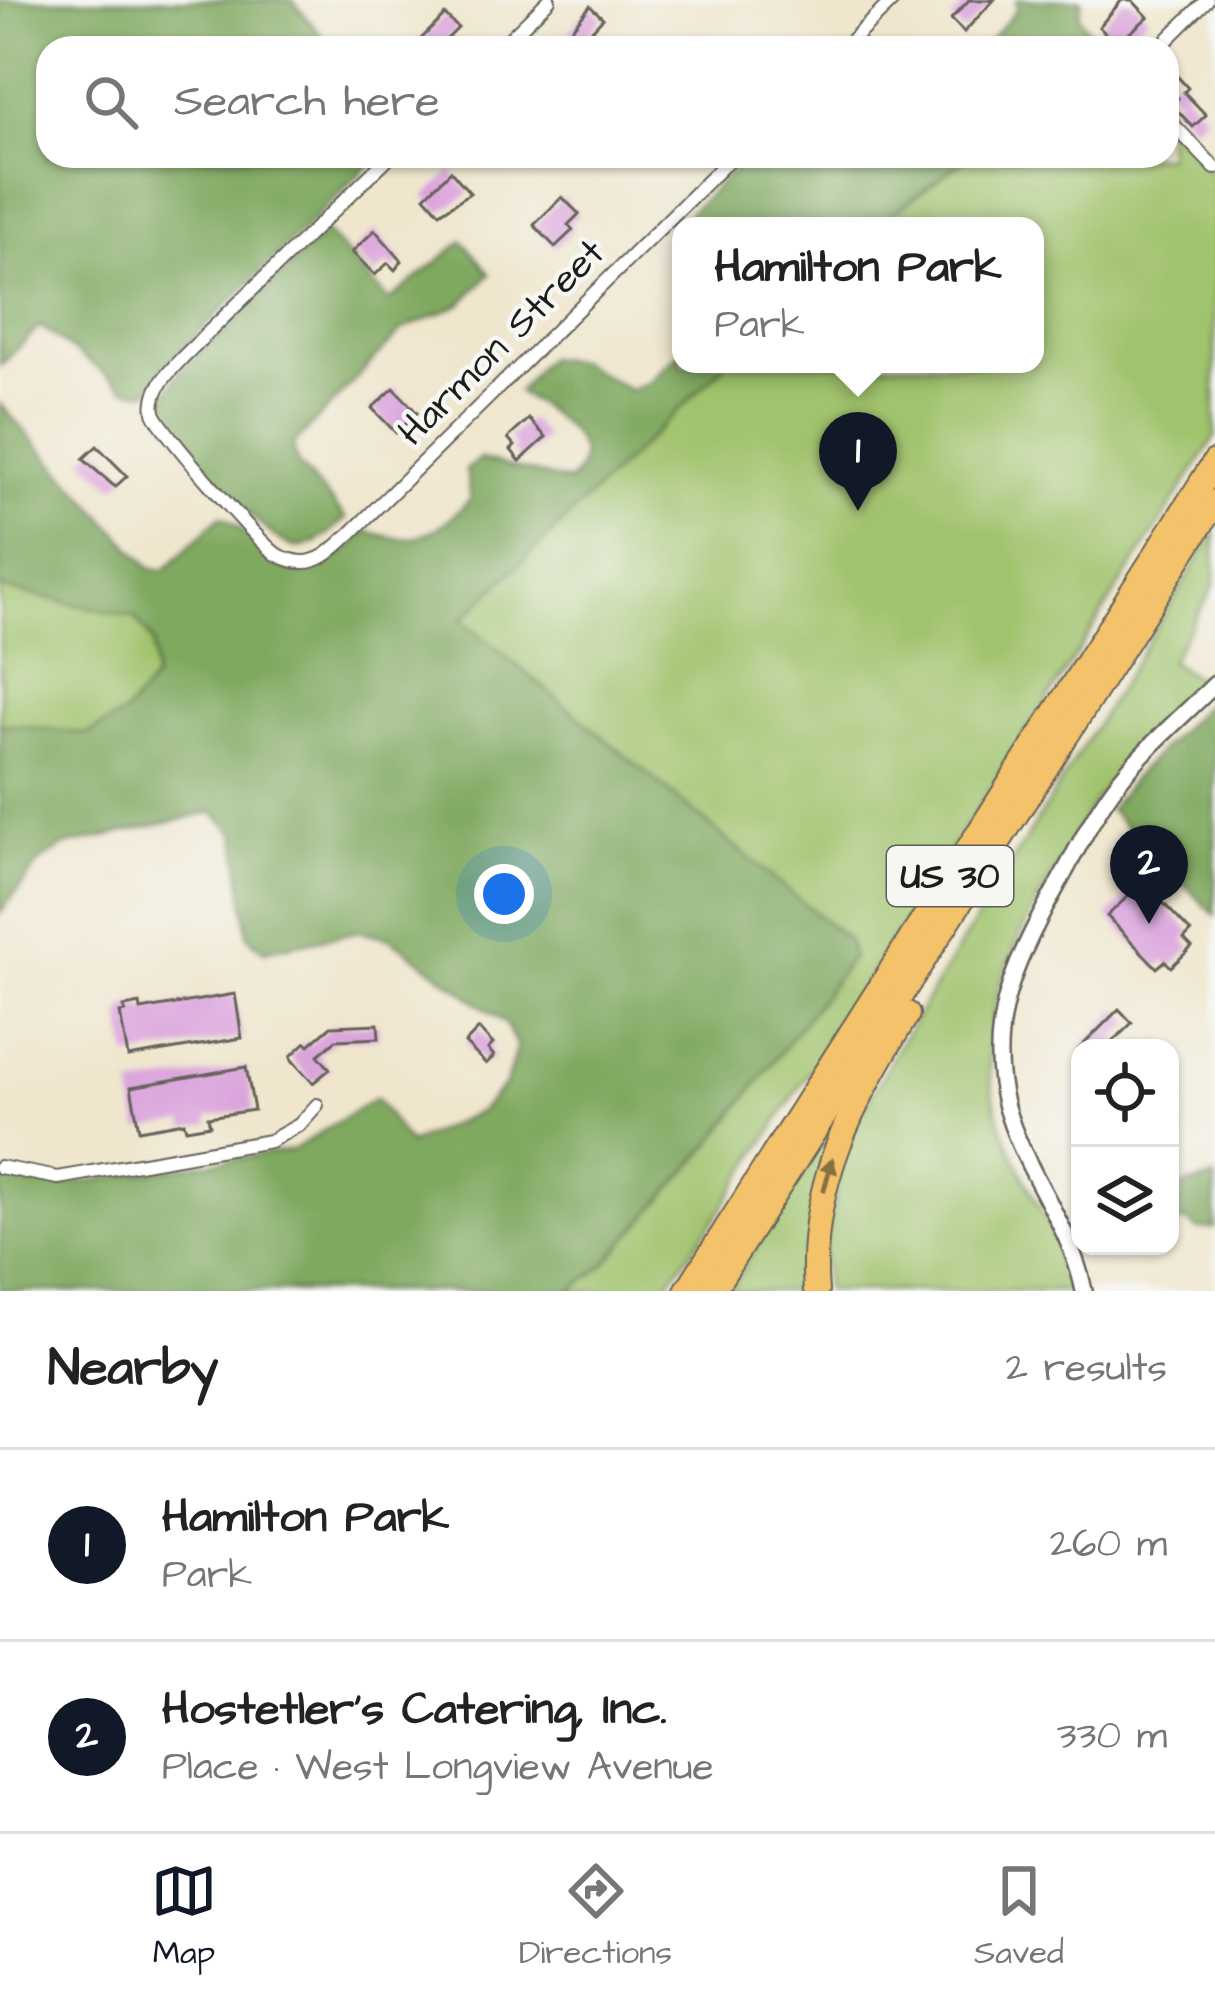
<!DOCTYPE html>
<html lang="en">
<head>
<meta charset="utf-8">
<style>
  :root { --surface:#fff; --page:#f6f6f6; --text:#222; --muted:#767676; --line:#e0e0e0; --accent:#111827 }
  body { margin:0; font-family:"Architects Daughter",sans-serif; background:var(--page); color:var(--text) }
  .controls { position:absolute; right:36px; bottom:36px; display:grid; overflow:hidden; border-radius:24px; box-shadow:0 3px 9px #0004 }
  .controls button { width:108px; height:108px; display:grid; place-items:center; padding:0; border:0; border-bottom:3px solid var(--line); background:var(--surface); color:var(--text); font:60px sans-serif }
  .you { position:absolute; left:504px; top:894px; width:42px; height:42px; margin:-30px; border:9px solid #fff; border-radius:50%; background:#1a73e8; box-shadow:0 0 0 18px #1a73e833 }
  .badge { display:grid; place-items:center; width:78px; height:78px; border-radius:50%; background:var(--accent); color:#fff; font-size:39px; font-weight:700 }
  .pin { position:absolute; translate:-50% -99px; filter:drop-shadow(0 3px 6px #0008) }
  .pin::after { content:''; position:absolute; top:63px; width:42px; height:36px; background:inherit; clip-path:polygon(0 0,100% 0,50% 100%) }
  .popup { position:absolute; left:672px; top:217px; width:372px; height:156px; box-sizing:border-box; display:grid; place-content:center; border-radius:24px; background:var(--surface); filter:drop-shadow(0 3px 9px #0005); font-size:39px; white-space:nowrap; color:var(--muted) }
  .popup b { font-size:45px; color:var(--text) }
  .popup::after { content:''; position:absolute; left:50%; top:100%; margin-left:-24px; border:24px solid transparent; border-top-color:var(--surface) }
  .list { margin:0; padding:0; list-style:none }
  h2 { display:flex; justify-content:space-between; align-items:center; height:156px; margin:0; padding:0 48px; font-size:51px }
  h2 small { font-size:39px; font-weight:400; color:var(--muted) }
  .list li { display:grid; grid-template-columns:78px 1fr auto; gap:36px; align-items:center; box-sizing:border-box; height:192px; padding:0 48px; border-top:3px solid var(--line) }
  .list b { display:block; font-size:45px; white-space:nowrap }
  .list p { margin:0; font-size:39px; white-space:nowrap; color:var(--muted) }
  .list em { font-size:39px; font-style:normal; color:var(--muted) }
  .icon { flex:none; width:66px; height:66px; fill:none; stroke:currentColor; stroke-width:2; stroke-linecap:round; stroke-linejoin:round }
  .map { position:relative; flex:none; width:1215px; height:1291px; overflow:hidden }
  .search { position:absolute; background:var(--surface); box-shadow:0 3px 9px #0004; left:36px; right:36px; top:36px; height:132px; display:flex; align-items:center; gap:30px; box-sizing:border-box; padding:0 42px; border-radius:36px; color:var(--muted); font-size:45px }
  .sheet { height:540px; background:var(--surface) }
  nav { display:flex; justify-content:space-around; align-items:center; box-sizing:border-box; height:168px; border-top:3px solid var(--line); background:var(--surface); font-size:33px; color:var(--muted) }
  nav a { display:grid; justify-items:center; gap:6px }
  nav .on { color:var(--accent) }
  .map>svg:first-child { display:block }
  .green { fill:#a0c36d; stroke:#5e7044; stroke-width:3 }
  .forest { fill:#80a960; stroke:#4e623e; stroke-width:3 }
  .building { fill:#dba4dd }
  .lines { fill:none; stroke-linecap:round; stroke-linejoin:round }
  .minor-casing { stroke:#66635a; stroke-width:16 }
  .tertiary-casing { stroke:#66635a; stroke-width:20 }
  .motorway-casing { stroke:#66635a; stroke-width:28 }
  .minor { stroke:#fff; stroke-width:12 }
  .tertiary { stroke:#fff; stroke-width:15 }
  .motorway { stroke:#f3c26a; stroke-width:24 }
  .oneway { fill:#886f43 }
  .labels { text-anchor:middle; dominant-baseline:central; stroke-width:9; stroke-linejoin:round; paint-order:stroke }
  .shield { fill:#f6f6f2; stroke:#5d5d5c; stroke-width:3 }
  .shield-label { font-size:36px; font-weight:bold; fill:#1c1c1c }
  .street-label { font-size:39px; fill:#1c1c1c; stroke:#f6f6f2 }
</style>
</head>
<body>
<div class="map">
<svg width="1215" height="1291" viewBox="0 0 1215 1291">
  <rect width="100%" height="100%" fill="#f6f6f2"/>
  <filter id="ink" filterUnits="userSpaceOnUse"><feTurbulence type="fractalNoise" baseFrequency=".00833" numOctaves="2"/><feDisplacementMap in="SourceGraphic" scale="24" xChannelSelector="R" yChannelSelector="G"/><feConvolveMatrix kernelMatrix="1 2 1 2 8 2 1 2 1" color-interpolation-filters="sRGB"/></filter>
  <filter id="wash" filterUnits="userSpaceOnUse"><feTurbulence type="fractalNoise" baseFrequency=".004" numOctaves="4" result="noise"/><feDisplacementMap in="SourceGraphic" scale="48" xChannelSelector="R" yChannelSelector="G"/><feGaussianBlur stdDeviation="2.7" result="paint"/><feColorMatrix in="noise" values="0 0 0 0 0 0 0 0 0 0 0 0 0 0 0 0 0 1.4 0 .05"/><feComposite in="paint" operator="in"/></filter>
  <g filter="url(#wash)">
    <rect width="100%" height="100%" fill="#efe6cd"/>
    <g class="green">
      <path d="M1167,124L1215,176V437L715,1219L662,1291H570L604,1265L715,1139L852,957L461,620L726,364H1035V226H876L969,156H1167Z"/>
      <path d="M1215,532V584L1170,661L1204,683C1172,715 1137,746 1109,781C1088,807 1073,838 1057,867C1014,944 972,1016 996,1107C1014,1172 1056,1226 1075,1291H825L824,1245L847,1141L897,1048Z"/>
      <path d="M0,588L135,617L153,642L154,679L125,714L87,734L0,724Z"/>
      <path d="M826,1138L832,1141L808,1291H729Z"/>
    </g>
    <g class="forest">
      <path d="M0,0H292L332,48H48V156H378L176,355L148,392L126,389L40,326L0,366Z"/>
      <path d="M1016,0H1082L1079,16L1099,48H983L1017,10Z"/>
      <path d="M748,156H969L876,226H685L688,214Z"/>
      <path d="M326,232L389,301L463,241L490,274L461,304L402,330L293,445L297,463L346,518C332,530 317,547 297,547C269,547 189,446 166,421L162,402L180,371Z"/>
      <path d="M681,351V364H726L462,620L849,941L852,957L715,1139L604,1265L570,1291H0V1174L33,1183L62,1185L293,1150L376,1098L409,1144L480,1111L506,1084L517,1046L505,1023L390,938L359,931L264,951L248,937L236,834L213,812L64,846L40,862L0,913V724L87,734L125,714L154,679L153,642L135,617L0,588V404L151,569L165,570L221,516C239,524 250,539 263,553C302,594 337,559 367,531C419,548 433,535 471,499L466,470L480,459L569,482C609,445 546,410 518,392L546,358L577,361L630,390L647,384Z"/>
      <path d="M1215,695V915L1109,810L1136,775Z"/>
      <path d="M1215,1178V1228L1198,1229L1186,1221L1170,1224V1190Z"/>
    </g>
    <g id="blocks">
      <g class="building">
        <path d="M969,0H994L964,32L951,19Z"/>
        <path d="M1122,0H1132L1148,17L1123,39L1120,36L1114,42L1099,27Z"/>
        <path d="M590,6L603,18L581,42L569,32Z"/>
        <path d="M445,15L458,28L438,48H412Z"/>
        <path d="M1177,76L1188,88L1184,92L1206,115L1193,127L1171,104L1178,98L1167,86Z"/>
        <path d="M451,171L470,193L440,213L425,196Z"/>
        <path d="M562,197L579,214L568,225L573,230L555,247L534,225Z"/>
        <path d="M375,230L402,261L395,270L388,263L375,275L352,252Z"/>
        <path d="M394,388L417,413L396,433L372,408Z"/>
        <path d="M529,419L546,437L520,461L511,450L515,446L508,438Z"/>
        <path d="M97,446L127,476L115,487L83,459Z"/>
        <path d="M1143,882L1191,932L1184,939L1192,947L1171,967L1165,961L1157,968L1107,916Z"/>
        <path d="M235,994L242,1038L128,1057L120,1013L125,1012L124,1007L140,1004L141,1010Z"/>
        <path d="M1119,1009L1132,1023L1106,1048H1080Z"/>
        <path d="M378,1024L379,1038L336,1040L318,1055L330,1069L313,1083L292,1060L291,1056L306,1042L309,1045L331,1026Z"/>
        <path d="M479,1029L493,1044L488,1049L494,1056L486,1064L465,1043Z"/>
        <path d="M246,1067L254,1110L208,1117L210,1125L186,1129L184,1122L139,1130L131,1087Z"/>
      </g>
    </g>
  </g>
  <g filter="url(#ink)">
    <use href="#blocks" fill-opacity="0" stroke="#66635a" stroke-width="3"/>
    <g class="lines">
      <defs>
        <g id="minor">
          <path d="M500,48L549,0"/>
          <path d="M844,48L893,0"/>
          <path d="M1159,48L1207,0"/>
          <path d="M1167,118L1215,168"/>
          <path d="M390,156L184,356C170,371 150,389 154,412C157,427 259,542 276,554C283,558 295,562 303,562C323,562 336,546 350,534L733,156"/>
          <path d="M0,1167L58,1178L270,1141L299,1125L317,1105"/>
        </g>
        <path id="tertiary" d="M1084,1291C1071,1225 1024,1171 1006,1107C982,1019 1022,949 1063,875C1080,844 1096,810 1119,781C1147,746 1183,716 1215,684"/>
        <g id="motorway">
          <path d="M687,1291L1215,462"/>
          <path d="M712,1291L1215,502"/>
          <path d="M816,1291C807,1186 854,1100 907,1014"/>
        </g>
      </defs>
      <use href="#minor" class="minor-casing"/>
      <use href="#tertiary" class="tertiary-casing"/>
      <use href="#motorway" class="motorway-casing"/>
      <use href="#minor" class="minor"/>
      <use href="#tertiary" class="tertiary"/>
      <use href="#motorway" class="motorway"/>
    </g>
    <defs><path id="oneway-solid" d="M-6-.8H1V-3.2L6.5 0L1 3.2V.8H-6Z" transform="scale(3)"/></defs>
    <use class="oneway" href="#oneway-solid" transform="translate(828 1175) rotate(-75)"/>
  </g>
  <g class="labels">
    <rect class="shield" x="887" y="846" width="126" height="60" rx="9"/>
    <g class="shield-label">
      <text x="950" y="876">US 30</text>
    </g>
    <g class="street-label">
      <text transform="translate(502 343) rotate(-45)">Harmon Street</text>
    </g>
  </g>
</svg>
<div class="controls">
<button><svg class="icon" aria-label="locate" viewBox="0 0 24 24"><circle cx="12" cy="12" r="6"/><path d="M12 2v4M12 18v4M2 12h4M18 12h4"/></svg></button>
<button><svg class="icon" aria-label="layers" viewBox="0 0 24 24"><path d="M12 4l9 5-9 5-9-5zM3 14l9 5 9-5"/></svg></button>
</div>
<div class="you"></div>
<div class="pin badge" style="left:858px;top:511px">1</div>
<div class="popup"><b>Hamilton Park</b>Park</div>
<div class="pin badge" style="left:1149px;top:924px">2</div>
<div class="search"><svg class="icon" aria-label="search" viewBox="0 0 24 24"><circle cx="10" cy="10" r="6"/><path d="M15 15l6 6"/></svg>Search here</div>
</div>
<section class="sheet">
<h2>Nearby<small>2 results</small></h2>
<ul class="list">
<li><span class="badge">1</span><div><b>Hamilton Park</b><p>Park</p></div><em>260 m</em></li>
<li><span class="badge">2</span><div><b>Hostetler's Catering, Inc.</b><p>Place · West Longview Avenue</p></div><em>330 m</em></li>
</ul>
</section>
<nav>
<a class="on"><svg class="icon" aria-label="map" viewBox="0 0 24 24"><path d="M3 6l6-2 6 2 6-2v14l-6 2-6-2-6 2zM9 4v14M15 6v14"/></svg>Map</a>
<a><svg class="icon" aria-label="directions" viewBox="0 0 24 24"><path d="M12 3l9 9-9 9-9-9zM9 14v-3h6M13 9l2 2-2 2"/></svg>Directions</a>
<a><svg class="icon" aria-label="saved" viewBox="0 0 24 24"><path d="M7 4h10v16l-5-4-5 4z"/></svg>Saved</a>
</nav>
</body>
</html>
